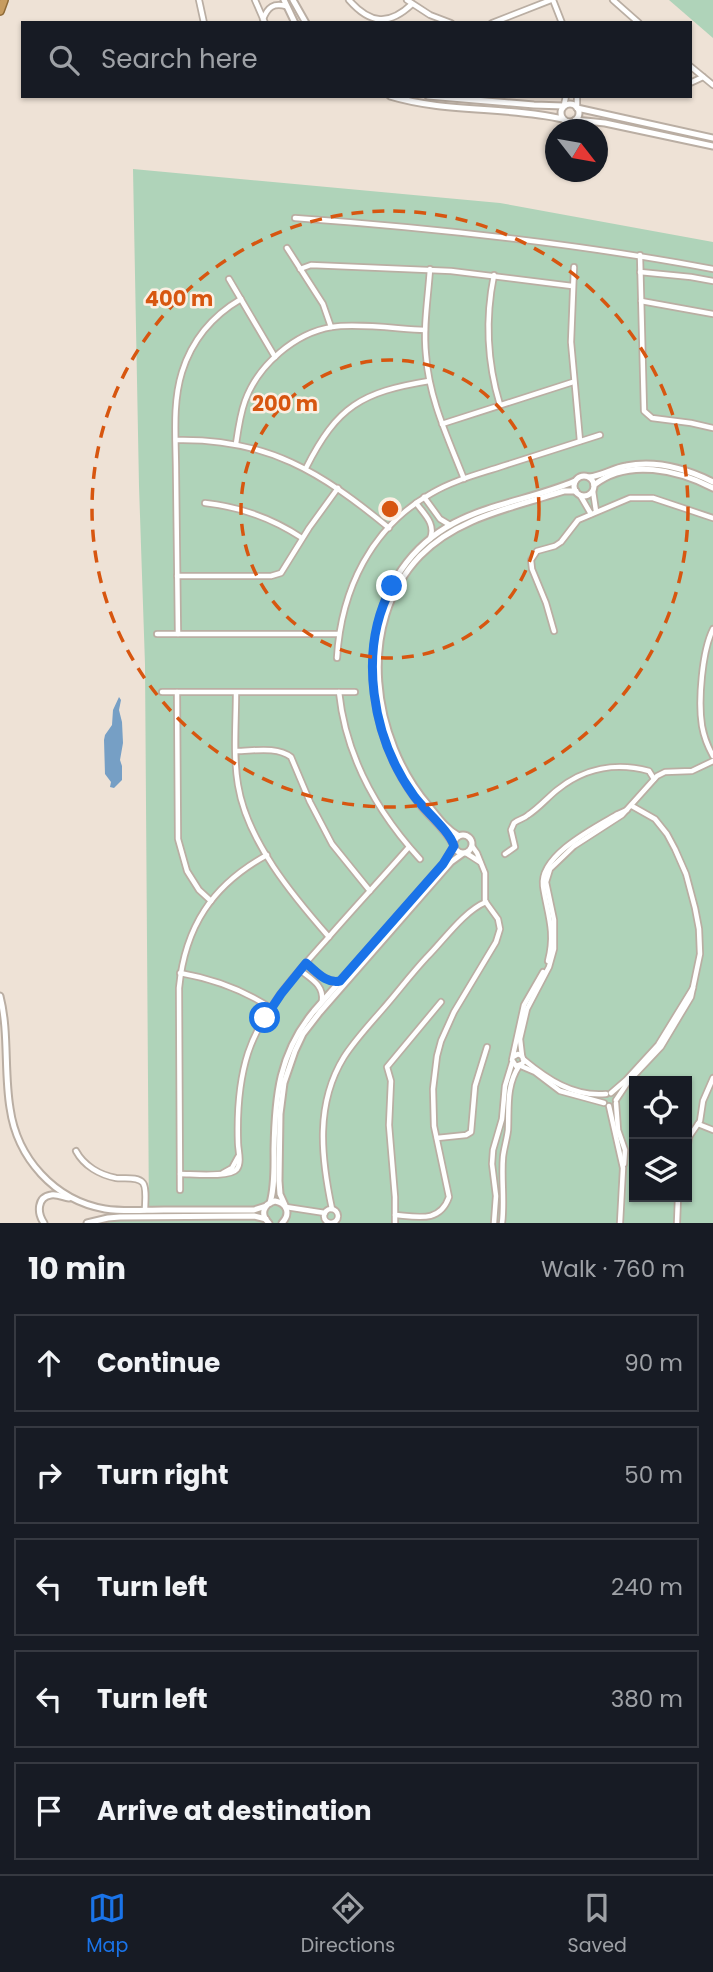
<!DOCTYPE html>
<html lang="en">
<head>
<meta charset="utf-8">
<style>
  :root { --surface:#171b24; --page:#242831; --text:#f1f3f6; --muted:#9ea1a6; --line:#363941; --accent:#1a73e8 }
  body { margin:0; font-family:Poppins,sans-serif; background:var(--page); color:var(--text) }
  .controls { position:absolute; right:21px; bottom:21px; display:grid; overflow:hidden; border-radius:0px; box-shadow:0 2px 5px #0004 }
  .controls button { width:63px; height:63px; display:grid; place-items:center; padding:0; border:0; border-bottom:2px solid var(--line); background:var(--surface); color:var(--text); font:35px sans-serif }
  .compass { position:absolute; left:545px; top:119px; width:63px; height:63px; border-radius:50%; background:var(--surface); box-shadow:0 2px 5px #0004; rotate:121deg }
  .stop { position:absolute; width:21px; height:21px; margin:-16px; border:5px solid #1a73e8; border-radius:50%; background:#fff }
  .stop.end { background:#1a73e8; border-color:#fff; box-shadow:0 2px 7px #0008 }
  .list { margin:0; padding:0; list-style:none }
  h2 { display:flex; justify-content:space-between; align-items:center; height:91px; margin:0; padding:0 28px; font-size:30px }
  h2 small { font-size:23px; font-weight:400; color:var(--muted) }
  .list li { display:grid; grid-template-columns:46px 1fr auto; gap:21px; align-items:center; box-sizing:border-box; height:98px; margin:0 14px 14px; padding:0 14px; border:2px solid var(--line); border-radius:0px }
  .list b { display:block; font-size:26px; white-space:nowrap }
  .list em { font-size:23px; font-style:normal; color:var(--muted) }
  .icon { flex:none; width:38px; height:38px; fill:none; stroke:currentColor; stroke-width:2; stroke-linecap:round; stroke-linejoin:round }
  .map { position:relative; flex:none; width:713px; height:1223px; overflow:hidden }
  .search { position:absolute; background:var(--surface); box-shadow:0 2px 5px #0004; left:21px; right:21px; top:21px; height:77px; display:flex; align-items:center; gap:18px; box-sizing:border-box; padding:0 24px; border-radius:0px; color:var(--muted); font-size:26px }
  .sheet { height:651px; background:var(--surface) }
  nav { display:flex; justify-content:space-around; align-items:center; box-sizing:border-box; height:98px; border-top:2px solid var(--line); background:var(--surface); font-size:19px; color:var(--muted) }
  nav a { display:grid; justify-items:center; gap:4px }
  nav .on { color:var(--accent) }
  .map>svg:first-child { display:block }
  .green { fill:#afd3b9; fill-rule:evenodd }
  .water { fill:#769fc5 }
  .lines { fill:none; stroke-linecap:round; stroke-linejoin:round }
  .minor-casing { stroke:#baaea3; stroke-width:8 }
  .tertiary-casing { stroke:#baaea3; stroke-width:9 }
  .trunk-casing { stroke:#8e6a37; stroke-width:10 }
  .minor { stroke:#fff; stroke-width:4.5 }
  .tertiary { stroke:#fff; stroke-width:5 }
  .trunk { stroke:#c79c5f; stroke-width:7 }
  .route { stroke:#1a73e8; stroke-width:9 }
  .ring { fill:none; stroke:#d75610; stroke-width:3.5; stroke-dasharray:12 9 }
  .centre { fill:#d75610; stroke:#fbefe3; stroke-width:3.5 }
  .ring-label { font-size:21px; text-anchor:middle; font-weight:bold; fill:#d75610; stroke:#fbefe3; stroke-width:5; stroke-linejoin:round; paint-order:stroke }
</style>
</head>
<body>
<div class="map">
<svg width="713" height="1223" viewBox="0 0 713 1223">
  <rect width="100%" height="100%" fill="#eee2d6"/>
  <g class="green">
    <path d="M669,0H713V38Z"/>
    <path d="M133,169L500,203L713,242V1223H102L121,1220L149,1219L145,664L139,486ZM634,1081H687V1197H634Z"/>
  </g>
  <path class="water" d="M119,697L121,700L119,710L122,722L123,743L120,760L122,766V780L114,788L110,787L111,782L105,774L104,740L105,735L112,725L113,710Z"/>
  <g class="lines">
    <defs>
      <g id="minor">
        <path d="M199,0L204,23"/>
        <path d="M255,0L265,23"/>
        <path d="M349,0C370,24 389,26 412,4"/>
        <path d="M407,0L430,15L451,23"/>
        <path d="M553,0L562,23"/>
        <path d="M613,0L639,23"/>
        <path d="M263,19C268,7 273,3 286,6"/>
        <path d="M492,23L551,0"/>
        <path d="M690,66L713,85"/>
        <path d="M690,83L703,77"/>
        <path d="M564,105L566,96"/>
        <path d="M577,107V96"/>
        <path d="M295,218C435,228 575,243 713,269"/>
        <path d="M287,248L323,304L331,327"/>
        <path d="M640,255L644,411L652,418L691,423L713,428"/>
        <path d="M574,267L571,342L580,441"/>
        <path d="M300,269L311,265L451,271L572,286"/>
        <path d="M430,269C428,298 423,327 426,355C429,399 448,438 464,479"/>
        <path d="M640,272L691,277L713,281"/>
        <path d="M494,275C485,319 487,362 500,405"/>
        <path d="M229,279L275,357"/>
        <path d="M641,301L713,314"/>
        <path d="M442,424L573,382"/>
        <path d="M176,440C267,438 321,472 389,528"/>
        <path d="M236,444C238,430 240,415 245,401C258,365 295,333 332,327C357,323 399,329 425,330"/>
        <path d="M306,468C337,406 362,392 429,381"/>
        <path d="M593,491L596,511"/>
        <path d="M580,495L591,514"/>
        <path d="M424,497L440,519L450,525"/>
        <path d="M205,503C241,507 272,518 302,538"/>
        <path d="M416,503C425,515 436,524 430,539"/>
        <path d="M177,576H271L281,573L309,528L338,488"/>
        <path d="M713,629C702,651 698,701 702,726C704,737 708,747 713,756"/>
        <path d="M554,631L546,603L532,569L531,560L537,551L555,546L561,542L578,520L630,498H653L713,518"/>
        <path d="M157,634H338"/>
        <path d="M178,634C177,581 177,527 176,473C176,440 172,404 182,372C192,340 212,316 241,299"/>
        <path d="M337,658C341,590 371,527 432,493C454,480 479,474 503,466C535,456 568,445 600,435"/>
        <path d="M162,692H355"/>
        <path d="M177,692L178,839L187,871L199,890L211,901"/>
        <path d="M339,692C346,758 377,812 420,859"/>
        <path d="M236,693C236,723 233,756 238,785C247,841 293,896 329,937"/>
        <path d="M236,751C253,751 277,746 291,757L310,802L332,844L370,891"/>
        <path d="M466,853L480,862"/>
        <path d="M505,854L515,847L511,830L514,823C519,819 524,819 528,815C539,808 547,798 557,790C584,768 616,762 649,771L654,779"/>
        <path d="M548,961C556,931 547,913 543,886C539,855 596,827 618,814L627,810"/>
        <path d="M306,963C316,971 326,983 339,981"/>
        <path d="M300,970C311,979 324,985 322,1001"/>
        <path d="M180,973C214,979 242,989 271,1008"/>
        <path d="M522,1056L520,1039L527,1009L549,967L554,949V920L546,882L550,869L574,846L622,815L657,776L665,772L692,771L713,761"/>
        <path d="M513,1057L518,1054L522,1056L524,1061L522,1064L516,1066L512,1060L524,1005L543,972"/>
        <path d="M523,1059C547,1079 573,1097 606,1094"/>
        <path d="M521,1066L535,1072L560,1091L604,1103"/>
        <path d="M611,1093L626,1080L658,1045L693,988"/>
        <path d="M616,1100L628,1082L661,1047L691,997L700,954L699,929L695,908L686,874L675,849L667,834L655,819L632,806"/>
        <path d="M616,1103L618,1130L625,1150L624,1164"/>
        <path d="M609,1106L623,1168L620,1223"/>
        <path d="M698,1124L713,1130"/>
        <path d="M437,1138L466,1135L471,1132L475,1086L487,1047"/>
        <path d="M76,1151C84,1166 100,1175 116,1178C123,1179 138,1176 143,1183C147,1188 145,1203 145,1210"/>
        <path d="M687,1152L689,1137L700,1121L703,1101L713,1078"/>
        <path d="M223,1173L232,1168L238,1157"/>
        <path d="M180,1174C192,1174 230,1178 237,1169C242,1162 238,1150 238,1143C237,1113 239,1081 248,1053C263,1008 297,973 327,939C354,908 382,878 409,847"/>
        <path d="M180,1190L179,988C185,927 212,885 267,855"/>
        <path d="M286,1207L325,1213"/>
        <circle cx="331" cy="1216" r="7"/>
        <path d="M332,1209C321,1157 315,1104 344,1057C355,1040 369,1025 382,1010C397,993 411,974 427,957C444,940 464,911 486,902"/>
        <path d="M395,1215C418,1217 440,1223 449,1197L434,1126L433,1089L437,1056L441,1041L454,1012L496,942L500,929L498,919L485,901V873L477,853L472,846"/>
        <path d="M395,1223V1197L389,1125L391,1081L387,1067L441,1002"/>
        <path d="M494,1223L496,1196L492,1164L493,1150L502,1119L505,1086L512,1063"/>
        <path d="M502,1223C505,1201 501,1179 503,1157C504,1148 507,1139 508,1130C509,1107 506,1086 519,1066"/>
        <path d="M677,1223L678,1197"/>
      </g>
      <g id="tertiary">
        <path d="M284,0L295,23"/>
        <path d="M293,0L306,23"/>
        <path d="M390,96C446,113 506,106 563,119"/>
        <path d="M428,96L534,105L564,106"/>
        <circle cx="570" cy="113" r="9"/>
        <path d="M577,108L713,138"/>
        <path d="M575,120L605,123L713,146"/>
        <circle cx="584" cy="486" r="10"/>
        <path d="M589,477C602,476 613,468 626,466C656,460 687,469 713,482"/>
        <path d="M594,485C628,458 678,470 713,488"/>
        <circle cx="463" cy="844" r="9"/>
        <path d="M459,836C446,829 438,817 429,806C372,740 355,624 420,556C456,519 507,509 554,494L564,491H576"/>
        <path d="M453,844C446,830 432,819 422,807C412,795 403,781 396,767C355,684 365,570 454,523C492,503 536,498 575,481"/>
        <path d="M0,996C9,1031 4,1072 10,1108C17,1158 54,1200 105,1209C124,1212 144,1210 164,1210C194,1210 224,1210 254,1210L266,1206"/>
        <path d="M270,1203C275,1185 274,1166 274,1149C275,1096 279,1053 314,1011L443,864L454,846"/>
        <path d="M285,1205L280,1194L279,1181L280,1114L284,1083L295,1051L303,1034L320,1012L451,862L462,854"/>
        <path d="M44,1223C37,1213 37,1197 51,1195C57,1194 63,1197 69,1198"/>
        <path d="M87,1223L108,1218L120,1217L254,1216L266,1219"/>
        <path d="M269,1223C260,1215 263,1204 275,1201C287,1203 291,1214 282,1223"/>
      </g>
      <path id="trunk" d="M0,11L4,0"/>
    </defs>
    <use href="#minor" class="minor-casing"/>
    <use href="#tertiary" class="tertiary-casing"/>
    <use href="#trunk" class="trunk-casing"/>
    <use href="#minor" class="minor"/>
    <use href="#tertiary" class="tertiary"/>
    <use href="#trunk" class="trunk"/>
  </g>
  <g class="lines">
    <path class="route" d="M265,1018L281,994L306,963C317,972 326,984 340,981L443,864L454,846C449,830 425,811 414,796C372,738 357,651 392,586"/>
  </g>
  <g class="ring">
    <circle cx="390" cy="509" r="149"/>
    <circle cx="390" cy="509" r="298"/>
  </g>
  <circle cx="390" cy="509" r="10" class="centre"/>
  <g class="ring-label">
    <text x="179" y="306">400 m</text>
    <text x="285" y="411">200 m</text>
  </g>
</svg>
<div class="controls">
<button><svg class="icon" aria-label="locate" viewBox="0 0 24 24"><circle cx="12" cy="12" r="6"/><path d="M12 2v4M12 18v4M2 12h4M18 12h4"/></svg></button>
<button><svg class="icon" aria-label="layers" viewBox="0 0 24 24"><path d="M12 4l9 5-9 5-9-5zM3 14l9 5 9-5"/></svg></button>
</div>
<svg class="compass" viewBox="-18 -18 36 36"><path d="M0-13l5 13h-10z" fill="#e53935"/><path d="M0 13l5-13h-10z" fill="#9ea1a6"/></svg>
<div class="stop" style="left:265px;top:1018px"></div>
<div class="stop end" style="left:392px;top:586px"></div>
<div class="search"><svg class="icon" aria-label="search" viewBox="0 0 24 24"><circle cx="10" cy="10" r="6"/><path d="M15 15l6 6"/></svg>Search here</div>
</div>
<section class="sheet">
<h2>10 min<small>Walk · 760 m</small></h2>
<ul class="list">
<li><svg class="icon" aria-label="ahead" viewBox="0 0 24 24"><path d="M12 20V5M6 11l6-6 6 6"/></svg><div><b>Continue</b></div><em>90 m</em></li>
<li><svg class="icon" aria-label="right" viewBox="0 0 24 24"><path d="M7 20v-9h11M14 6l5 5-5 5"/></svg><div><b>Turn right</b></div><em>50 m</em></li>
<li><svg class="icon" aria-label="left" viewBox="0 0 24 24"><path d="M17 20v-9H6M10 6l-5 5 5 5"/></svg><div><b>Turn left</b></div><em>240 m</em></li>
<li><svg class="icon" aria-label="left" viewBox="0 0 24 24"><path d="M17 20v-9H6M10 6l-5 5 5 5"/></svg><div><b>Turn left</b></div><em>380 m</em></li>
<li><svg class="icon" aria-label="arrive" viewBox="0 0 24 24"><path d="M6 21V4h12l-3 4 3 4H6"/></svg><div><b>Arrive at destination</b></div></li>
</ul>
</section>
<nav>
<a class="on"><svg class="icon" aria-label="map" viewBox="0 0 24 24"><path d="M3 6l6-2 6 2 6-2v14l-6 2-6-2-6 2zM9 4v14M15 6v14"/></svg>Map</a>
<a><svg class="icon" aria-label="directions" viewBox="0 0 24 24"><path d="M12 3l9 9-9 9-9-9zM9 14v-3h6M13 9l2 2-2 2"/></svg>Directions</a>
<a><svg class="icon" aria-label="saved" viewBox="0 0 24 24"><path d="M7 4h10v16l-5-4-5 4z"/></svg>Saved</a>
</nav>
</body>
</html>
